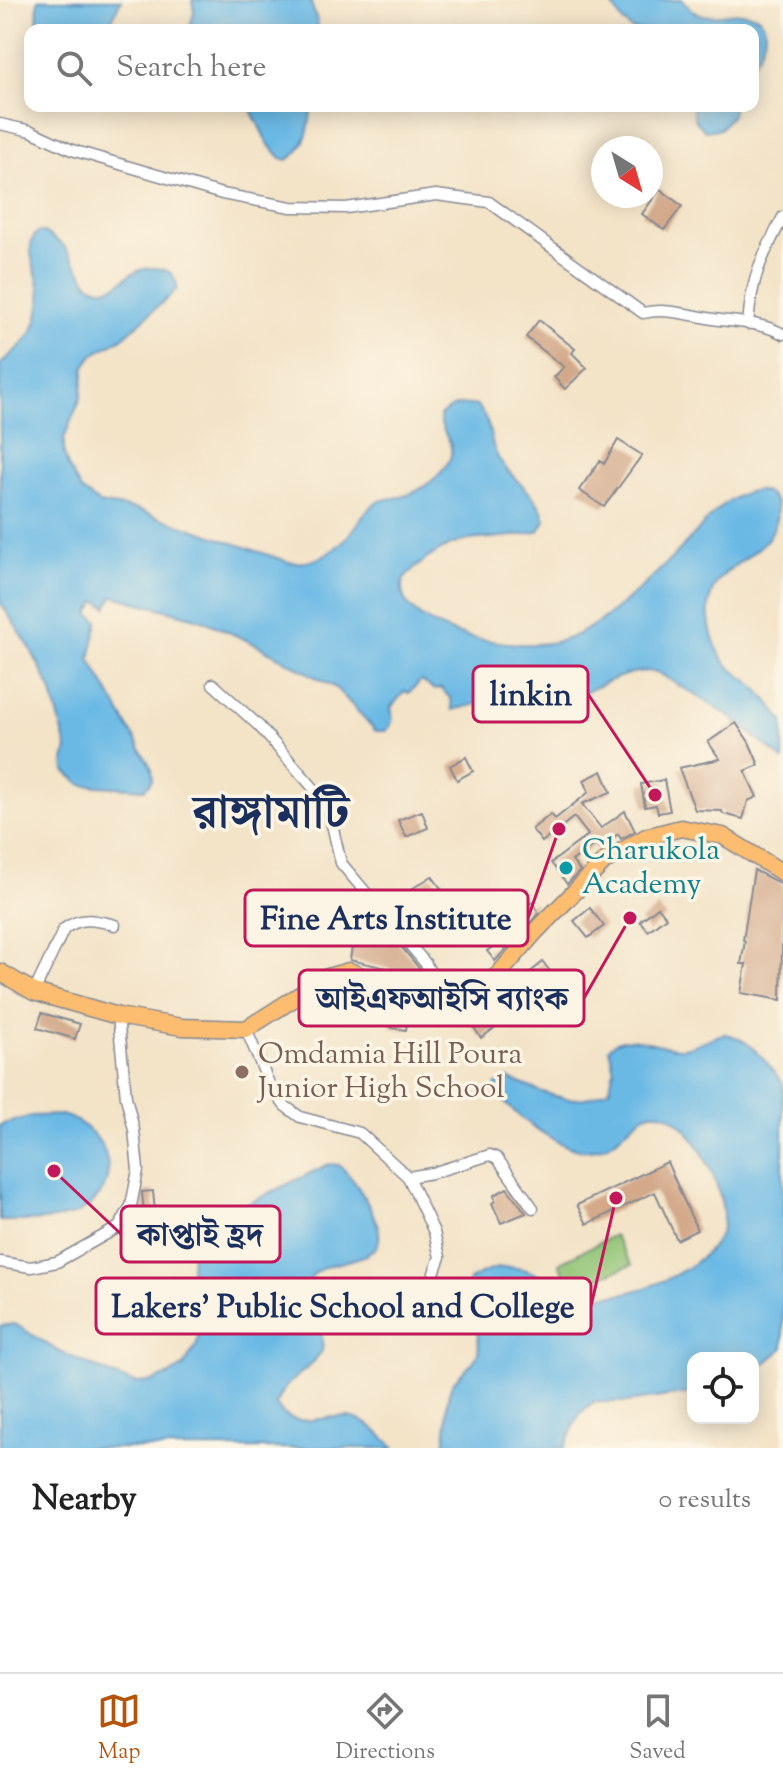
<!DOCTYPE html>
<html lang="en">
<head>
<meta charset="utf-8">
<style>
  :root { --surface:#fff; --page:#f2f2f2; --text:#222; --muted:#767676; --line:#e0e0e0; --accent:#b45309 }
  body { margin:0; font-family:"Sorts Mill Goudy","Noto Serif Bengali",serif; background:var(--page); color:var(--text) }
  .controls { position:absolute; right:24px; bottom:24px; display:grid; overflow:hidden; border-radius:16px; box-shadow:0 4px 20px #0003 }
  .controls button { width:72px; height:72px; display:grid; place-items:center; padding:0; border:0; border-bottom:2px solid var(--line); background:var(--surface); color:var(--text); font:40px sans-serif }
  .compass { position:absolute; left:591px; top:136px; width:72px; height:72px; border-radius:50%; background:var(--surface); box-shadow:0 4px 20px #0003; rotate:143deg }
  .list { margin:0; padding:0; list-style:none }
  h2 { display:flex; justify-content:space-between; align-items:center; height:104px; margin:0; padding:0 32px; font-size:34px }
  h2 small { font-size:26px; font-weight:400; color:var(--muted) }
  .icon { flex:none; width:44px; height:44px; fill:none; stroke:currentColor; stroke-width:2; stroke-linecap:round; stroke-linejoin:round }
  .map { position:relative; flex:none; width:783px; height:1448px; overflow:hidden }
  .search { position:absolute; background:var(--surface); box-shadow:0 4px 20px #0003; left:24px; right:24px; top:24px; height:88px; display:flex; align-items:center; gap:20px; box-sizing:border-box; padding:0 28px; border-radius:16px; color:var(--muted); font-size:30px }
  .sheet { height:224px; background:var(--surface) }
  nav { display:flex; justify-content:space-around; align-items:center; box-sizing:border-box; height:112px; border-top:2px solid var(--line); background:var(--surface); font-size:22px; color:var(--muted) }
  nav a { display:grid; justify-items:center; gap:4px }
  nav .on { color:var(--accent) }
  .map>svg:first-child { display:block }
  .green { fill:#90c374; stroke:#567969; stroke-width:2 }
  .water { fill:#6ab9e5; stroke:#4274a2; stroke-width:2 }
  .building { fill:#d3a98a }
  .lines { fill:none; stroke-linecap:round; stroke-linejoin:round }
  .minor-casing { stroke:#878992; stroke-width:13 }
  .trunk-casing { stroke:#878992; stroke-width:19 }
  .minor { stroke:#fff; stroke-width:10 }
  .trunk { stroke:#fcbd6f; stroke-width:16 }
  .culture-dot { fill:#0f9aa8; stroke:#fcf5e5; stroke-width:3 }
  .education-dot { fill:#8d6e63; stroke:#fcf5e5; stroke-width:3 }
  .labels { text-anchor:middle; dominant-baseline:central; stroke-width:7; stroke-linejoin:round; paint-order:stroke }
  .culture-label { font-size:30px; fill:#0d838f; stroke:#fcf5e5; text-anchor:start }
  .education-label { font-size:30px; fill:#785e54; stroke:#fcf5e5; text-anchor:start }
  .town-label { font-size:46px; font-weight:bold; fill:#1b2f5e; stroke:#fcf5e5 }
  .leader { fill:none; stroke:#c2185b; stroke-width:3 }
  .callout-dot { fill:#c2185b; stroke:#fcf5e5; stroke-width:3 }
  .callout { fill:#fcf5e5; stroke:#c2185b; stroke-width:3 }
  .callout-label { font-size:32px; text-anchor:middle; font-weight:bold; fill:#1b2f5e }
</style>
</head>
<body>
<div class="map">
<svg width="783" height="1448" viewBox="0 0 783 1448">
  <rect width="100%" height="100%" fill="#fcf5e5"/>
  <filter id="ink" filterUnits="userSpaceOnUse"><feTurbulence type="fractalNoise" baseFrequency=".0125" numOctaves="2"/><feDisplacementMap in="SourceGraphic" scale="16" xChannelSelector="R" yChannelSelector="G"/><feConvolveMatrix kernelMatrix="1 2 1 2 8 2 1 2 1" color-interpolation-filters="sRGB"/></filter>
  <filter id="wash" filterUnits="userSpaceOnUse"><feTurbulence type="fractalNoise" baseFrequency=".006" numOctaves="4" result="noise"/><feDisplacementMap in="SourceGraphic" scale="32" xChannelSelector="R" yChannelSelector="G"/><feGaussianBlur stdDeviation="1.8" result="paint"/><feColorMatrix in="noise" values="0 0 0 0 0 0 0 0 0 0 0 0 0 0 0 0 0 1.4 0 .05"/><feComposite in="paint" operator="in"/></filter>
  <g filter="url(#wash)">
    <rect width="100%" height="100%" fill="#f3e3c7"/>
    <path class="green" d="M614,1235L632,1265L594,1279L567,1281L559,1263Z"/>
    <g class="water">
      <path d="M38,0H121L107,30H37Z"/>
      <path d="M192,0H310L318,24L317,30H189L194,12Z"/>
      <path d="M609,0H683C688,7 693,13 702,15C715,18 727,13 740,13C776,13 766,44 753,63V30H633L623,22Z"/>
      <path d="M249,106H311C311,125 306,150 287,160L281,158L268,144Z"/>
      <path d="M692,106H733L732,115L720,129L705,131L695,120Z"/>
      <path d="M38,232H44L63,245L90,285C97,288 107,290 115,286C121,283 126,277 131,274C148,265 176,264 177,289L171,295L122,338L93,355L85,366L81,397L64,438V454L68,466L81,490L99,503L134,509L289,562C317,566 340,548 356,526C362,518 367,508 376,503C384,498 391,499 400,497C418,493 440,478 449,461C458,443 439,433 440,416C451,405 462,403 477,406C494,424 487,441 499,459C512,481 539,493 545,520L539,531C516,538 493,537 469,540C445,543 420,562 404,579C390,615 459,637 485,640C514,644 542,648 569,638C609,622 661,570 690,539C703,526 714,510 729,501C745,491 765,483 776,503C783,548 736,557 718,581C702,602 709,635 721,656C727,669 742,675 752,684C764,695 773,708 783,721V760L728,715L657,672C626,667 596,689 568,700C542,709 520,712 493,709L489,701L452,710L451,699L441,688L435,690L421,681L409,693L405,691L391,707C393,717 394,724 386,731H376L336,688L255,644L200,619L113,596L107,607L97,601L89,613L98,621L90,659L152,769L153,779L145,789L82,785L65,771L64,761L67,748L51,689L29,646L0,602V365C11,353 27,343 34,328C39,317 41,303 40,291C39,273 21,246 38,232Z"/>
      <path d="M724,1034C751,1037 766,1063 783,1083V1348L753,1374V1358H693V1393L626,1402H593L579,1414L564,1448H443C450,1429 443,1405 451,1387C457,1373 474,1367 478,1353C483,1328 462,1306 469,1280C522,1247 545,1288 595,1295C633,1300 711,1268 722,1228C730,1198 693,1116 659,1113C636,1110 623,1141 603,1147C596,1149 586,1151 579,1150C558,1147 496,1105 495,1085L507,1078C540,1091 575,1111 609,1089L614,1070L609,1048C628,1026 663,1053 688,1047C700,1044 711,1037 724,1034Z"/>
      <path d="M62,1115C109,1129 128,1184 80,1212C62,1222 20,1221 0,1221V1125L31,1116Z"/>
      <path d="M329,1164L339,1165C353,1177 363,1194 371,1210C405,1272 326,1252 311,1278C301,1294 316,1311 320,1326C322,1333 323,1343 322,1351C309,1373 283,1379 276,1405C294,1435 326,1411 353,1418C370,1422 383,1437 395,1448H0V1326L15,1324L58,1351L120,1378L136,1383L151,1382L169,1375L183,1367L197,1344L201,1311L191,1270L192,1251L197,1238L226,1214Z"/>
    </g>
    <g id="blocks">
      <g class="building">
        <path d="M660,189L682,206L664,230L642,214Z"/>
        <path d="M539,320L575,349L572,353L587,368L565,389L554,377L564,367L526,337Z"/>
        <path d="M618,440L642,455L604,507L579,490L600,461L604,464Z"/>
        <path d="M736,723L749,742L759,765L745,771L757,797L748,801L743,819L723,814L722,811L695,810L679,768L720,759L708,742Z"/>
        <path d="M466,757L473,771L457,780L450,766Z"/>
        <path d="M602,771L611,792L582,804L601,828L625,811L635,831L621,839L618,834L599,849L595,844L572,861L580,871L567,884L551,863L588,835L574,817L542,842L532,829L551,814L555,819L589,792L584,780Z"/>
        <path d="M664,780L670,811L658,813L656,805L645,807L641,784Z"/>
        <path d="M422,811L428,828L406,837L398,820Z"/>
        <path d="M754,870L783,885L781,1000L741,993L746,964H741L745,941L743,940Z"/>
        <path d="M432,876L442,890L431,897L441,914L411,934L396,916L393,901Z"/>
        <path d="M533,902L539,913L495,961L487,951L511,933L508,929L526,915L523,908Z"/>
        <path d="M658,907L666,917L648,931L640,921Z"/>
        <path d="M590,908L604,926L588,938L574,921Z"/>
        <path d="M388,931L419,968L423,976L350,960L354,932L368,934L366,946Z"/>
        <path d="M543,962L566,992L555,1000L553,997L537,1011L526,997L503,1014L507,1019L481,1038L466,1016L475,1010L477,1014L498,999L494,994L499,990H508Z"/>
        <path d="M354,1000L409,1009L406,1030L392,1028L388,1020L352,1014Z"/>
        <path d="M42,1013L80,1024L75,1039L37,1028Z"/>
        <path d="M667,1162L697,1230L677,1240L655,1192L587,1224L577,1205Z"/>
        <path d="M507,1188L526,1213L501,1223L492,1203L495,1201L494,1195Z"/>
        <path d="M153,1191L155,1213L144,1214L142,1192Z"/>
      </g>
    </g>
  </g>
  <g filter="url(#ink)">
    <use href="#blocks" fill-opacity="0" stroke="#878992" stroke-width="2"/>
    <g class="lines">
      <defs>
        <g id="minor">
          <path d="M0,124L31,131L72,150L222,194L291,207L346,208L436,195L489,202L643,313C666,308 684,314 707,318C733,323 760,321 783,334"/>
          <path d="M748,324C752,275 761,259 783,217"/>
          <path d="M213,684L259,726L323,799L330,816L341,863L426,964L442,997"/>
          <path d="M34,992L64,929C81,916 95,920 115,925"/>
          <path d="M246,1029L270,1086L285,1106L300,1117L360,1133L408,1177L434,1232L440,1257L434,1273"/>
          <path d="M408,1177L432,1173L490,1155L497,1158L533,1208"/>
          <path d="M0,1262L31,1267L57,1262L119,1227L131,1206L138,1170L134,1130L126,1097L118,1016"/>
        </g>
        <path id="trunk" d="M0,972L34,992L118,1016L182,1027L246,1029L328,977L349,971L397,990L442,997L472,992L497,976L536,931L605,861L646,837L681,828L723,836L783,873"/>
      </defs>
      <use href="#minor" class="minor-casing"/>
      <use href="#trunk" class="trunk-casing"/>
      <use href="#minor" class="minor"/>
      <use href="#trunk" class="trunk"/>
    </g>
  </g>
  <circle class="culture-dot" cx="566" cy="868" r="8"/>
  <circle class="education-dot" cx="242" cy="1072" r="8"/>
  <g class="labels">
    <g class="culture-label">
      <text x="582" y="851">Charukola<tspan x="582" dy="34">Academy</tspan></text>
    </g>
    <g class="education-label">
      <text x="258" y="1055">Omdamia Hill Poura<tspan x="258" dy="34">Junior High School</tspan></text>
    </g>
    <g class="town-label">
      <text x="271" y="816">রাঙ্গামাটি</text>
    </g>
  </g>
  <path class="leader" d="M655 795L588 694M559 829L528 918M630 918L584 998M54 1171L121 1234M616 1198L591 1306"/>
  <g class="callout-dot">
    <circle cx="655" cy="795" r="8"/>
    <circle cx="559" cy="829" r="8"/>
    <circle cx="630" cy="918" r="8"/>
    <circle cx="54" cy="1171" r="8"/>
    <circle cx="616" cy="1198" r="8"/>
  </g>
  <g class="callout">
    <rect x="473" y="666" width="115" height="56" rx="8"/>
    <rect x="245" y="890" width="283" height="56" rx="8"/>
    <rect x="299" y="970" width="285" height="56" rx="8"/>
    <rect x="121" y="1206" width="159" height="56" rx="8"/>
    <rect x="96" y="1278" width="495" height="56" rx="8"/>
  </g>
  <g class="callout-label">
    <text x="531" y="705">linkin</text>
    <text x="386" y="929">Fine Arts Institute</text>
    <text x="442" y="1009">আইএফআইসি ব্যাংক</text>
    <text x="200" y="1245">কাপ্তাই হ্রদ</text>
    <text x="343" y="1317">Lakers' Public School and College</text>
  </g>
</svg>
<div class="controls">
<button><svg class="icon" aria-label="locate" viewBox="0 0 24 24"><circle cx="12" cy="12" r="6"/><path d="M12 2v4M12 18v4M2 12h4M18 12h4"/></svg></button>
</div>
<svg class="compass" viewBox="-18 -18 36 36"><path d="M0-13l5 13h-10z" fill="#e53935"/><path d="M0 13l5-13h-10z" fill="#767676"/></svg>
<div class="search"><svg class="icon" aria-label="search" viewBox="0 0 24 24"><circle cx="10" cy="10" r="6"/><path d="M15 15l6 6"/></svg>Search here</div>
</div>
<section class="sheet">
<h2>Nearby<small>0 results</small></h2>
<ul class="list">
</ul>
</section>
<nav>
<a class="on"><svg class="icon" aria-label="map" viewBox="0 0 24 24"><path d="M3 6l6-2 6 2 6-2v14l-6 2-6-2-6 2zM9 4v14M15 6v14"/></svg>Map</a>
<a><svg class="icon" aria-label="directions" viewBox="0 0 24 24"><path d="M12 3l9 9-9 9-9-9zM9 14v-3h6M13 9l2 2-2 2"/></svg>Directions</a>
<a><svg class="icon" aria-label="saved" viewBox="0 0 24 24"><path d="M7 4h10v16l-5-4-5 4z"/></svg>Saved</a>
</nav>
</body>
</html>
